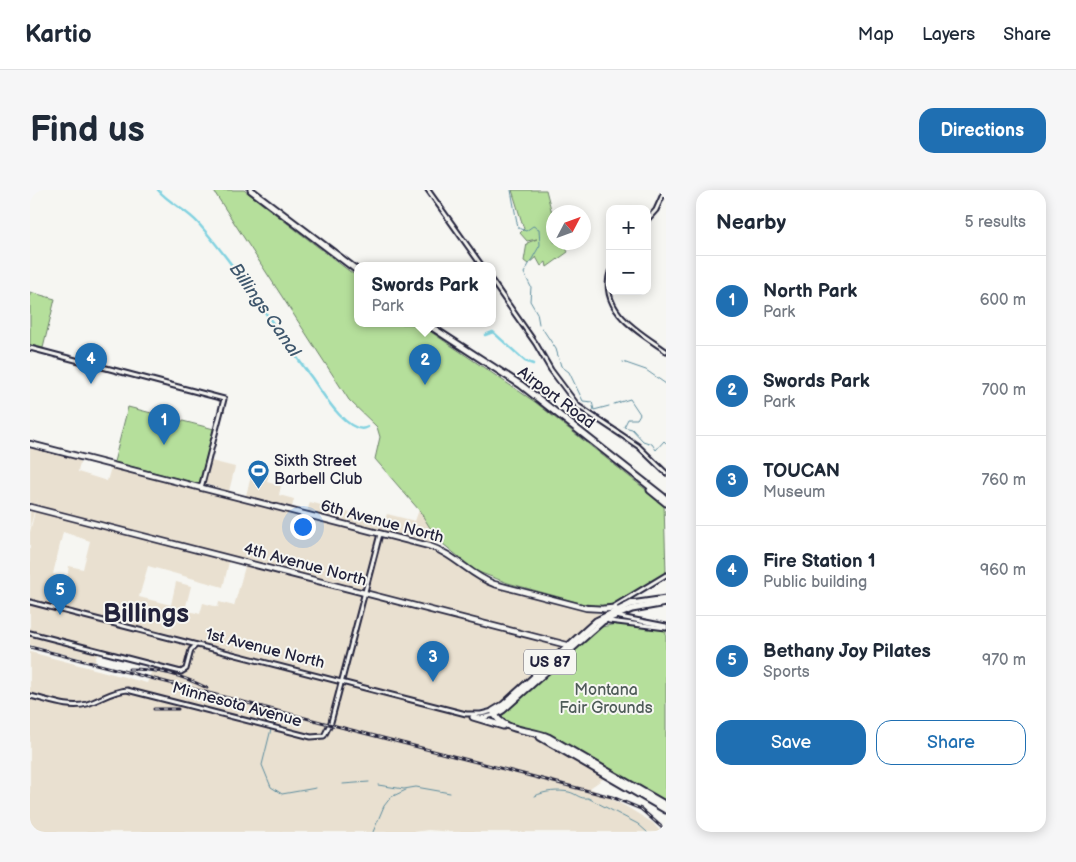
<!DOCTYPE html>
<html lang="en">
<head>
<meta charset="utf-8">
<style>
  :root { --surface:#fff; --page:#f6f6f7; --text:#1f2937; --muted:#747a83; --line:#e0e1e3; --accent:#1f6fb2 }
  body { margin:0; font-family:"Balsamiq Sans",sans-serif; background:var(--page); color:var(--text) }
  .controls { position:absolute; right:15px; top:15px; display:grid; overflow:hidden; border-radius:10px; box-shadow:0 2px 12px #0003 }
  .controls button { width:45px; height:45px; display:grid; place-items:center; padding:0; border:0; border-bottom:1px solid var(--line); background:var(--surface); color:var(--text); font:25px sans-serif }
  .compass { position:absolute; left:516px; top:15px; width:45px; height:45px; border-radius:50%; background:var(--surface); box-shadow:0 2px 12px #0003; rotate:49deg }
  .you { position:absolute; left:272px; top:336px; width:18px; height:18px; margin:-12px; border:4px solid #fff; border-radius:50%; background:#1a73e8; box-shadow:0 0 0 8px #1a73e833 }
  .badge { display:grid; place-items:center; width:32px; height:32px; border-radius:50%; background:var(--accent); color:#fff; font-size:16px; font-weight:700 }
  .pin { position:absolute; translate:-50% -41px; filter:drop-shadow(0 1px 2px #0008) }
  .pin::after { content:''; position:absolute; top:26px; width:18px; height:15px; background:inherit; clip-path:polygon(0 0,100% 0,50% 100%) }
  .popup { position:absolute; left:324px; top:72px; width:142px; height:65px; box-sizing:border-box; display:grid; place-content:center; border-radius:10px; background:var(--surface); filter:drop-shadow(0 1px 4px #0005); font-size:16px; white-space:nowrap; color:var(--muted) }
  .popup b { font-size:19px; color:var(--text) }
  .popup::after { content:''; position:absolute; left:50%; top:100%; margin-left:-10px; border:10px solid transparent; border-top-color:var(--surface) }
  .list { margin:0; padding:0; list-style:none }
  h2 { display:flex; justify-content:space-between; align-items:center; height:65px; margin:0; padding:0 20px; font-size:21px }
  h2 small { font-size:16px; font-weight:400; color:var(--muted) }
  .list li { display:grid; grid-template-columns:32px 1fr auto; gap:15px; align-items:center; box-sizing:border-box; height:90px; padding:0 20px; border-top:1px solid var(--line) }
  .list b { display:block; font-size:19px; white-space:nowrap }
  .list p { margin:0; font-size:16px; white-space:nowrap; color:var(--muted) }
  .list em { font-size:16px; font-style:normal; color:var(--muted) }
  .actions { display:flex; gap:10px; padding:15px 20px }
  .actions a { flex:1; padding:11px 0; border:1px solid var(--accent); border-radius:15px; text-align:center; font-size:18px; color:var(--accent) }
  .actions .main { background:var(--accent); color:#fff }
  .map { position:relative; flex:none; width:636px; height:642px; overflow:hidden; border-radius:15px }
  header { display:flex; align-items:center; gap:30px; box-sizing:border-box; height:70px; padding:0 25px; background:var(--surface); border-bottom:1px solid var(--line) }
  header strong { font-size:24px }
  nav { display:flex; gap:28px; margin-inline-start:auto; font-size:18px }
  .intro { display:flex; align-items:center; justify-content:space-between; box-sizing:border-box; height:120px; padding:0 30px }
  h1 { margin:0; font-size:35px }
  .button { padding:12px 22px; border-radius:15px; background:var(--accent); color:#fff; font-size:18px; font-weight:700 }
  main { display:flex; gap:30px; padding:0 30px }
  aside { flex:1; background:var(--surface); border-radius:15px; box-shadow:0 2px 12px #0003 }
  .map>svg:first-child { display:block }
  .built { fill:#e9e0d0; fill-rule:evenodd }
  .green { fill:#b5df9b; stroke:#6c806b }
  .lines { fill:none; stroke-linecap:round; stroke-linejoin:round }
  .stream { stroke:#5c8c9e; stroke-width:1 }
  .canal { stroke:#83d2e0; stroke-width:2.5 }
  .secondary-casing { stroke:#22223b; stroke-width:7 }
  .primary-casing { stroke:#22223b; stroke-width:8 }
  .highway-casing { stroke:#22223b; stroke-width:9 }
  .secondary { stroke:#f6f6f2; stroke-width:3 }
  .primary { stroke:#f6f6f2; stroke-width:4.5 }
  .highway { stroke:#f6f6f2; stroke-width:5 }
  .rail-casing { stroke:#22223b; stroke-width:3 }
  .rail { stroke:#f6f6f2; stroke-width:1; stroke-dasharray:4; stroke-linecap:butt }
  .labels { text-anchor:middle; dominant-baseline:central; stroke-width:4; stroke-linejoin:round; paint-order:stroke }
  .shield { fill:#f6f6f2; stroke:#626272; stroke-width:1 }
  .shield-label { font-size:15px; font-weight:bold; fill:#22223b }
  .street-label { font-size:16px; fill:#22223b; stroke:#f6f6f2 }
  .poi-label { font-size:16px; fill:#22223b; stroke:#f6f6f2; text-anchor:start }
  .park-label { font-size:16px; fill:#4e5b58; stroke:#f6f6f2 }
  .water-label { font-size:18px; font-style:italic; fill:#3f576d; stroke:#f6f6f2 }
  .town-label { font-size:26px; font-weight:bold; fill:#22223b; stroke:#f6f6f2 }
</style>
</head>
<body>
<header>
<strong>Kartio</strong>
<nav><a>Map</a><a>Layers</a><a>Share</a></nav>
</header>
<div class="intro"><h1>Find us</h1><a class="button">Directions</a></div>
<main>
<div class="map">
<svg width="636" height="642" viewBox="0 0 636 642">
  <rect width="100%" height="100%" fill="#f6f6f2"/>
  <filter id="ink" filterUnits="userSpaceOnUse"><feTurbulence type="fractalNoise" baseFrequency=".02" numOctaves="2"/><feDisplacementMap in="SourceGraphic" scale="10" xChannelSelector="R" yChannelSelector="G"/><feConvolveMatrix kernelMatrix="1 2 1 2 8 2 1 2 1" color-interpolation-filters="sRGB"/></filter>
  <g filter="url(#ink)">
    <g class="built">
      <path d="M0,250L52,263L48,282L77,291L82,274L396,357L411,362L455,393L466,398L571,424L519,469L481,506L465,517L438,522L486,541L505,546L577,586L560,598L597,617L623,633L631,642H424L398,640L384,642H0V462L117,493L124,475L68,460L65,472L0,455V342L8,308L0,337ZM33,342L60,351L53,379L39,376L37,388L23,384ZM200,368L216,373L204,416L189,412L188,417L173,413L170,424L155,420L161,396L146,392L141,415L109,407L118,376L193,397Z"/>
      <path d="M181,271L205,277L199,301L175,294Z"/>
      <path d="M223,279L239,283L237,292L251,296L249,305L264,309L261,321L215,309Z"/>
      <path d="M280,312L354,332L357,324L385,331L389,320L407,349L405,354L277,322Z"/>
    </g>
    <g class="green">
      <path d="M183,0H214L327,87L328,134H389L505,212L634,314L636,383L581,416L554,414L478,393L446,381L407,349L389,320L345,269L350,247L347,237L319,210Z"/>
      <path d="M482,0H516L523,27L524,52L533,53L538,62L517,77L516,72L511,76L506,67L498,74L494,71L497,53L507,49L497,51L490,43L494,39Z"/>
      <path d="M0,102L25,109L13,158L0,155Z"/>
      <path d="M98,217L184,239L169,294L84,272Z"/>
      <path d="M586,434L636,440V614L511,542L481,534L472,527V524L539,463L572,437Z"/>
    </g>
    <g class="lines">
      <g class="stream">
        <path d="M481,0L488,38L496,41L503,36L509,39L510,55L494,83L501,97L500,111L507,123L509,134"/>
        <path d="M512,138L526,159L531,176L539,182L553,211L562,212L564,220L579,216"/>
        <path d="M593,172L616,180L636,194"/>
        <path d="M584,214L600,209L610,224L607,229H598L594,237L602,239L613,251L622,254L626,260L634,251L636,253"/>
        <path d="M244,534L246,525"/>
        <path d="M241,539L232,575L241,597L252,604L286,598"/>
        <path d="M313,594L339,592"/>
        <path d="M348,595L374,599L386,597L420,603"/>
        <path d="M505,606C514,601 529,600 539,602C547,604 549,609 558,608L608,634L617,642"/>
        <path d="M343,642L354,616L361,607L376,600"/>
      </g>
      <g class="canal">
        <path d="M128,0C140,14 157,20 169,34C211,82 243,137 282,188C291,201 319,248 338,237"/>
        <path d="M455,145L463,142L495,171L503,174"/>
      </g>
      <defs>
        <g id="secondary">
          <path d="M398,0L452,76"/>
          <path d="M617,30L626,20L635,0"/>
          <path d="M580,82C569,121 609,142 636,161"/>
          <path d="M462,91L506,154L521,180L548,216L608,256L636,283"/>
          <path d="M0,158L194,209L171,298"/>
          <path d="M0,412L436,524H451L463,521"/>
          <path d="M583,417L636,385"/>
          <path d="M585,426L636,436"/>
          <path d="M579,431L636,438"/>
          <path d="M0,443L151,482L156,479L161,460L166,455"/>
          <path d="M0,506C18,510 39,519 57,514C72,509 82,501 97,500L281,547L294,546L301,532L350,344"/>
          <path d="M450,528L465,525"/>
        </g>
        <g id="primary">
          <path d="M0,254L399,356C424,364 440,385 464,394L556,418L574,419"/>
          <path d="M0,317L541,456"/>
        </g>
        <g id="highway">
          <path d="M221,0L328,81"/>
          <path d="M397,134L491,195L636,309"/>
          <path d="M620,300L636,313"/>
          <path d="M603,413L566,431L473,515L463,521C471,542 500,539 518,547L636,615"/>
          <path d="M601,414L636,409"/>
          <path d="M574,419L585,418"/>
          <path d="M505,485L503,478L512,479"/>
          <path d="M465,525L473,520L573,431L602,419L636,413"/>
          <path d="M443,527L473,536"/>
          <path d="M510,547L636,620"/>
        </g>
      </defs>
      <use href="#secondary" class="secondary-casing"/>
      <use href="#primary" class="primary-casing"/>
      <use href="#highway" class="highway-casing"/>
      <use href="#secondary" class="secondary"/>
      <use href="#primary" class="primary"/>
      <use href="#highway" class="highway"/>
      <defs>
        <g id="rail">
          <path d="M0,457L582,607L611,619L636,641"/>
          <path d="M99,479C128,479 151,485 177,498"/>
          <path d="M124,519H148"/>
        </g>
      </defs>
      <use href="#rail" class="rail-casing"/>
      <use href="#rail" class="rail"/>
    </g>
  </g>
  <defs>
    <symbol id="stadium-pin" viewBox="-11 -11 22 30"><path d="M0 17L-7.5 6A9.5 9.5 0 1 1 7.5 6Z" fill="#1f6fb2" stroke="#f6f6f2"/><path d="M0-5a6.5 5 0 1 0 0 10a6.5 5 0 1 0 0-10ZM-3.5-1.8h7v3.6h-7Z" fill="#fff"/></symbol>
  </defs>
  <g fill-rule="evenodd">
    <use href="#stadium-pin" x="216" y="268" width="25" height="34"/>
  </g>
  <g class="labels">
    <rect class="shield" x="494" y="459.5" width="52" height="25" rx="4"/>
    <g class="shield-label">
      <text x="520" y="472">US 87</text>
    </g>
    <g class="street-label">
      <text transform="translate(526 208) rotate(37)">Airport Road</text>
      <text transform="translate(352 332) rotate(15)">6th Avenue North</text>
      <text transform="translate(275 375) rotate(15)">4th Avenue North</text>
      <text transform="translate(235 459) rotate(14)">1st Avenue North</text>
      <text transform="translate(207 515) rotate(15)">Minnesota Avenue</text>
    </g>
    <g class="poi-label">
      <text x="244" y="271">Sixth Street<tspan x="244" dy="18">Barbell Club</tspan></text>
    </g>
    <g class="park-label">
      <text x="576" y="500">Montana<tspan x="576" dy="18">Fair Grounds</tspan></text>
    </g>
    <g class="water-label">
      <text transform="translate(235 120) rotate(55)">Billings Canal</text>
    </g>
    <g class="town-label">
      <text x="116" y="424">Billings</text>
    </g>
  </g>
</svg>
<div class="controls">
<button>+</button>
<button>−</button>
</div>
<svg class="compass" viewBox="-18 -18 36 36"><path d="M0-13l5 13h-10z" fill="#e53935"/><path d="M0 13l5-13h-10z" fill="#747a83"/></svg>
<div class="you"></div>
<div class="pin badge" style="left:134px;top:255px">1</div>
<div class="pin badge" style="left:395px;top:195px">2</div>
<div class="popup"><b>Swords Park</b>Park</div>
<div class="pin badge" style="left:403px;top:492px">3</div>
<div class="pin badge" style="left:61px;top:194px">4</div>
<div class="pin badge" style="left:30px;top:425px">5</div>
</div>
<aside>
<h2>Nearby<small>5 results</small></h2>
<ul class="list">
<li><span class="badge">1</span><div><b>North Park</b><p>Park</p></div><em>600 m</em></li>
<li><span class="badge">2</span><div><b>Swords Park</b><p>Park</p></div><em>700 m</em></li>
<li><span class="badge">3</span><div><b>TOUCAN</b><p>Museum</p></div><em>760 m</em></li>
<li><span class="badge">4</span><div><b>Fire Station 1</b><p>Public building</p></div><em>960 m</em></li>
<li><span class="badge">5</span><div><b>Bethany Joy Pilates</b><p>Sports</p></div><em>970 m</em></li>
</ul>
<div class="actions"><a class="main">Save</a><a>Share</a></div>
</aside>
</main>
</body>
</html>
